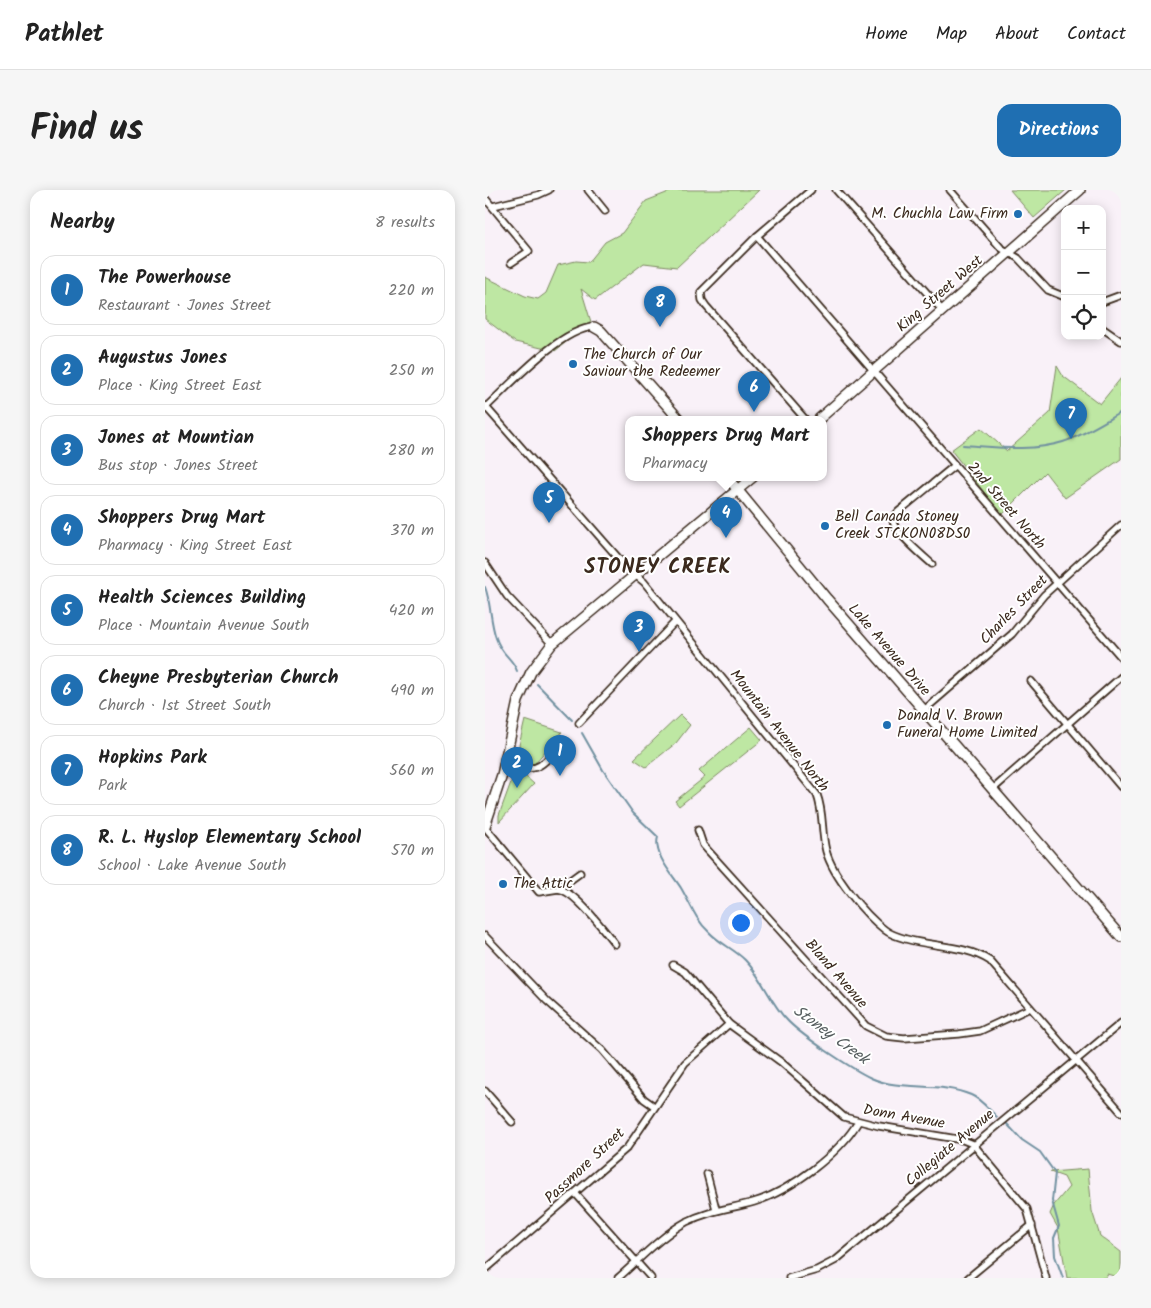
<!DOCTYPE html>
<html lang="en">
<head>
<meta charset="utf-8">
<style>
  :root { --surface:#fff; --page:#f6f6f6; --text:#222; --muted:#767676; --line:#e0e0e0; --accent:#1f6fb2 }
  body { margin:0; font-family:Kalam,sans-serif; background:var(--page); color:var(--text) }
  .controls { position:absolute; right:15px; top:15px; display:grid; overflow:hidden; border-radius:10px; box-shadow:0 2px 12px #0003 }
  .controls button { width:45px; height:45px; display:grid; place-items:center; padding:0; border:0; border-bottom:1px solid var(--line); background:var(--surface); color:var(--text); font:25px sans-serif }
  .you { position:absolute; left:255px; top:732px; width:18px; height:18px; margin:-12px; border:4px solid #fff; border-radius:50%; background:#1a73e8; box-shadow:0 0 0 8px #1a73e833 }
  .badge { display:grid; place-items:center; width:32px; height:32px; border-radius:50%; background:var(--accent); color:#fff; font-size:16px; font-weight:700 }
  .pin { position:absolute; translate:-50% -41px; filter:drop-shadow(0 1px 2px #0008) }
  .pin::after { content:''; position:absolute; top:26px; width:18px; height:15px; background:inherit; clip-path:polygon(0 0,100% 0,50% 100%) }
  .popup { position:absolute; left:140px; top:226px; width:202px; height:65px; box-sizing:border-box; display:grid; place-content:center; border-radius:10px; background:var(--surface); filter:drop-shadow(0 1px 4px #0005); font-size:16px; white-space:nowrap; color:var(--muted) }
  .popup b { font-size:19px; color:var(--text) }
  .popup::after { content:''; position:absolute; left:50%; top:100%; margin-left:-10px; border:10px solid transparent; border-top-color:var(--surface) }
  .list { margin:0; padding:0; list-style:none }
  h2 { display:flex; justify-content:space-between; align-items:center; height:65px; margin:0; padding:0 20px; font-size:21px }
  h2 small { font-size:16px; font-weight:400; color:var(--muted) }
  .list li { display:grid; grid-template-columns:32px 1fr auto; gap:15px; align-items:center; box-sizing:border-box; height:70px; margin:0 10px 10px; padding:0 10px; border:1px solid var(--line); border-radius:15px }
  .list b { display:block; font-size:19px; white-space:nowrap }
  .list p { margin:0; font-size:16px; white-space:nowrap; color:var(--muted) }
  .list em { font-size:16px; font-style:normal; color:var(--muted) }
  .icon { flex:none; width:28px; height:28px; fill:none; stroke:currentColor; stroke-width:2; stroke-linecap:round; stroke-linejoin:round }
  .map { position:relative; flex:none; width:636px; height:1088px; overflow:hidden; border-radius:15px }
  header { display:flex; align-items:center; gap:30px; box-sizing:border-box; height:70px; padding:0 25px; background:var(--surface); border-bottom:1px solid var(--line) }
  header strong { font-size:24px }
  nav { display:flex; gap:28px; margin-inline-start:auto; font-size:18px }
  .intro { display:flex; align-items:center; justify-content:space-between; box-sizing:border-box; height:120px; padding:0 30px }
  h1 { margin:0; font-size:35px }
  .button { padding:12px 22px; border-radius:15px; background:var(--accent); color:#fff; font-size:18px; font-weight:700 }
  main { display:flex; gap:30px; padding:0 30px }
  aside { flex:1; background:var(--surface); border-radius:15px; box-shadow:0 2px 12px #0003 }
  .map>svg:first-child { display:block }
  .green { fill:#bee7a3; stroke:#7c8860 }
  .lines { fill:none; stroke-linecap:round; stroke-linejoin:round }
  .stream { stroke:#7191a0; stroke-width:2 }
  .street-casing { stroke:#3b2a1e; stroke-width:9 }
  .secondary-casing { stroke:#3b2a1e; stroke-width:12 }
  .street { stroke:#fff; stroke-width:5.5 }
  .secondary { stroke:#fff; stroke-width:9 }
  .poi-dot { fill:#1f6fb2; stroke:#fff; stroke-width:2 }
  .labels { text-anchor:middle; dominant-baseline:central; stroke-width:4; stroke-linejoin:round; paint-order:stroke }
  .poi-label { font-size:15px; fill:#3b2a1e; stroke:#fff; text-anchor:start }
  .street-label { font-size:15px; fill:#3b2a1e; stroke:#fff }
  .water-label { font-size:16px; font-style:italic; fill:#565e5f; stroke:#fff }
  .district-label { font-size:20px; font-weight:bold; letter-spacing:1px; fill:#3b2a1e; stroke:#fff }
</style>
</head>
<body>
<header>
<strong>Pathlet</strong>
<nav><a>Home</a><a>Map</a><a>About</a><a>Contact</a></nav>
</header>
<div class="intro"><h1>Find us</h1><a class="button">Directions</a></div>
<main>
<aside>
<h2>Nearby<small>8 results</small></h2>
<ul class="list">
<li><span class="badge">1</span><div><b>The Powerhouse</b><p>Restaurant · Jones Street</p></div><em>220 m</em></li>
<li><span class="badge">2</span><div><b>Augustus Jones</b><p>Place · King Street East</p></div><em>250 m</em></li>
<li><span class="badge">3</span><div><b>Jones at Mountian</b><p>Bus stop · Jones Street</p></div><em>280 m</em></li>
<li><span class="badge">4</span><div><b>Shoppers Drug Mart</b><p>Pharmacy · King Street East</p></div><em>370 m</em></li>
<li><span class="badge">5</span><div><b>Health Sciences Building</b><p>Place · Mountain Avenue South</p></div><em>420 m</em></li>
<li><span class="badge">6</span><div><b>Cheyne Presbyterian Church</b><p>Church · 1st Street South</p></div><em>490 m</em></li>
<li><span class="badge">7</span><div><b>Hopkins Park</b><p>Park</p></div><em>560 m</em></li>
<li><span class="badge">8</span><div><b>R. L. Hyslop Elementary School</b><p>School · Lake Avenue South</p></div><em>570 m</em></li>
</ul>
</aside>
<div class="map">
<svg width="636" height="1088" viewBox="0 0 636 1088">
  <rect width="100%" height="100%" fill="#f9f1f8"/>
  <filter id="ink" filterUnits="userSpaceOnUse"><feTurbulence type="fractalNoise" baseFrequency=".02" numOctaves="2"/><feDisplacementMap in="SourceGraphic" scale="10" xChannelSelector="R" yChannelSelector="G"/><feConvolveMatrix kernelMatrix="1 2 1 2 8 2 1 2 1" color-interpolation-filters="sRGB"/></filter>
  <g filter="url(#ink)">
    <g class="green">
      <path d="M189,0H274L192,77L159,73L110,110L96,99L106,132L70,161L30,152L0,129V87L40,106L53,109L61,103L73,75L91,71L104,72L120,52L137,43L161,11Z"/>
      <path d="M525,0H581L549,28Z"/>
      <path d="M572,176L578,186L615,214L636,188V269L580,308L560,282L517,325L466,260L496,238L522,261L565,223Z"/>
      <path d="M195,525L205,535L191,553L161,577L149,569Z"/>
      <path d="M40,530L77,542L49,574L36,572L31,568Z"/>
      <path d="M266,537L277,550L194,616L190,611L220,587L214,581Z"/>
      <path d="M29,584L40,586L49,594L14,632V625Z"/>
      <path d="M603,979L607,1021L615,1046L636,1062V1088L622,1084L621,1088H582L573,1038L565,1024L569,1015L584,997L579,987L565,982Z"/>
    </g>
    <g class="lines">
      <g class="stream">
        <path d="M478,255C511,257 546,262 578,252C599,245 617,233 636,222"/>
        <path d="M0,397C6,413 5,431 11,448C17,466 27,467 32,481"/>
        <path d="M52,494L87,530"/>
        <path d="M97,543L118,580L148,623L173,647C168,664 187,684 196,698C205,713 210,729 224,742C234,753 249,759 260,770C277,787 285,812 301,829C314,844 367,879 386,888C417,902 454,891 486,905C496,909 504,920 512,927"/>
        <path d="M522,934L537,950L555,962L570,983L567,1011L574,1036L569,1048L570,1066L578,1088"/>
      </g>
      <defs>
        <g id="street">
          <path d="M103,0L120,21"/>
          <path d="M351,0L457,120"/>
          <path d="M465,0L516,58L533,68L563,100L580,107"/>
          <path d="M0,8L44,61L26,73"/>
          <path d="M8,16L53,5L64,0"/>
          <path d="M272,46L636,467"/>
          <path d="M617,112L636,105"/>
          <path d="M617,138L636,151"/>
          <path d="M0,216L143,379L159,392L332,605C339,623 336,642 341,661C348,686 379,724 400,740C405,744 414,747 421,749C449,757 480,755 505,771L636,922"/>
          <path d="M0,218C26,194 75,139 109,137"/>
          <path d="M320,229L221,116L217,110L216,102L272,46L326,0"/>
          <path d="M0,373L22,406L67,454"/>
          <path d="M447,374C439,367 405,338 408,329C409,326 412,324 413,322L469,276"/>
          <path d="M546,491L636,597"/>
          <path d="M438,521L527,444L559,405L636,335"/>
          <path d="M94,533L190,432"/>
          <path d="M19,572C52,584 54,579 76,554"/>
          <path d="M507,600L636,487"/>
          <path d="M0,637L54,702L73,699L95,683"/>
          <path d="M213,640L218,655L381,836L401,846L419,848L474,844L495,841L545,818"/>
          <path d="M73,699C89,700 119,740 130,754"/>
          <path d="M0,746L62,811L117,860L159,909L169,916"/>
          <path d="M188,775L200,782L244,834L296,872L359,927L394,936L478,950L488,954L542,1019L561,1088"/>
          <path d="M0,901L27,932"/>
          <path d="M222,984L231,1019"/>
          <path d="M90,1003L166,1088"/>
          <path d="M0,1080L142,958L200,873L244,834"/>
          <path d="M133,1088C154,1070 176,1046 201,1032C225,1020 245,1019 269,1012C305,1001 354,964 373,932"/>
          <path d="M304,1088L332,1080L351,1070L636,833"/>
          <path d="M483,1088L547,1035"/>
        </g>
        <g id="secondary">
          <path d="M109,137L116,141L194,229"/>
          <path d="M334,229L595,0"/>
          <path d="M242,287L342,409L636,747"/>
          <path d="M0,636L17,585L33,511L46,482L67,454L268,287"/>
        </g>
      </defs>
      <use href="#street" class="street-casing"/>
      <use href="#secondary" class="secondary-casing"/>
      <use href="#street" class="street"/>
      <use href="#secondary" class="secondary"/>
    </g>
  </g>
  <g class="poi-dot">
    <circle cx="533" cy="24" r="5"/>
    <circle cx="88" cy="174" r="5"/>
    <circle cx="340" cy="336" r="5"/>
    <circle cx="402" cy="535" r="5"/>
    <circle cx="18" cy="694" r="5"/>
  </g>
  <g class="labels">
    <g class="poi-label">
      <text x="523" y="24" text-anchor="end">M. Chuchla Law Firm</text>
      <text x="98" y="165">The Church of Our<tspan x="98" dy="17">Saviour the Redeemer</tspan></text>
      <text x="350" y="327">Bell Canada Stoney<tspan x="350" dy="17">Creek STCKON08DS0</tspan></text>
      <text x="412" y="526">Donald V. Brown<tspan x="412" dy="17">Funeral Home Limited</tspan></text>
      <text x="28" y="694">The Attic</text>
    </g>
    <g class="street-label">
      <text transform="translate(455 104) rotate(-41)">King Street West</text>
      <text transform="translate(521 316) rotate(49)">2nd Street North</text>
      <text transform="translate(529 420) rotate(-46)">Charles Street</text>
      <text transform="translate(404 460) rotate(49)">Lake Avenue Drive</text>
      <text transform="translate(294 541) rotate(52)">Mountain Avenue North</text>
      <text transform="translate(351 784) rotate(49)">Bland Avenue</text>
      <text transform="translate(419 927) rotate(10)">Donn Avenue</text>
      <text transform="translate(465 958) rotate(-40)">Collegiate Avenue</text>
      <text transform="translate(100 976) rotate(-43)">Passmore Street</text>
    </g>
    <g class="water-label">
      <text transform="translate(346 845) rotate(36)">Stoney Creek</text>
    </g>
    <g class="district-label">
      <text x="173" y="378">STONEY CREEK</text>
    </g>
  </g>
</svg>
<div class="controls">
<button>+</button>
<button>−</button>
<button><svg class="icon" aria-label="locate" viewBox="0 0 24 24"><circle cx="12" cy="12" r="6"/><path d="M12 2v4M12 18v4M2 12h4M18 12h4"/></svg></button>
</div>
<div class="you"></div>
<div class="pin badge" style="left:75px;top:586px">1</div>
<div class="pin badge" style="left:32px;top:598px">2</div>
<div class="pin badge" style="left:154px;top:462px">3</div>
<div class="pin badge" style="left:241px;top:348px">4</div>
<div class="popup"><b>Shoppers Drug Mart</b>Pharmacy</div>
<div class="pin badge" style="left:64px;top:333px">5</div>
<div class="pin badge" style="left:269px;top:222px">6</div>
<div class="pin badge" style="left:586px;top:249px">7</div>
<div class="pin badge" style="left:175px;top:137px">8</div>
</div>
</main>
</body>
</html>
